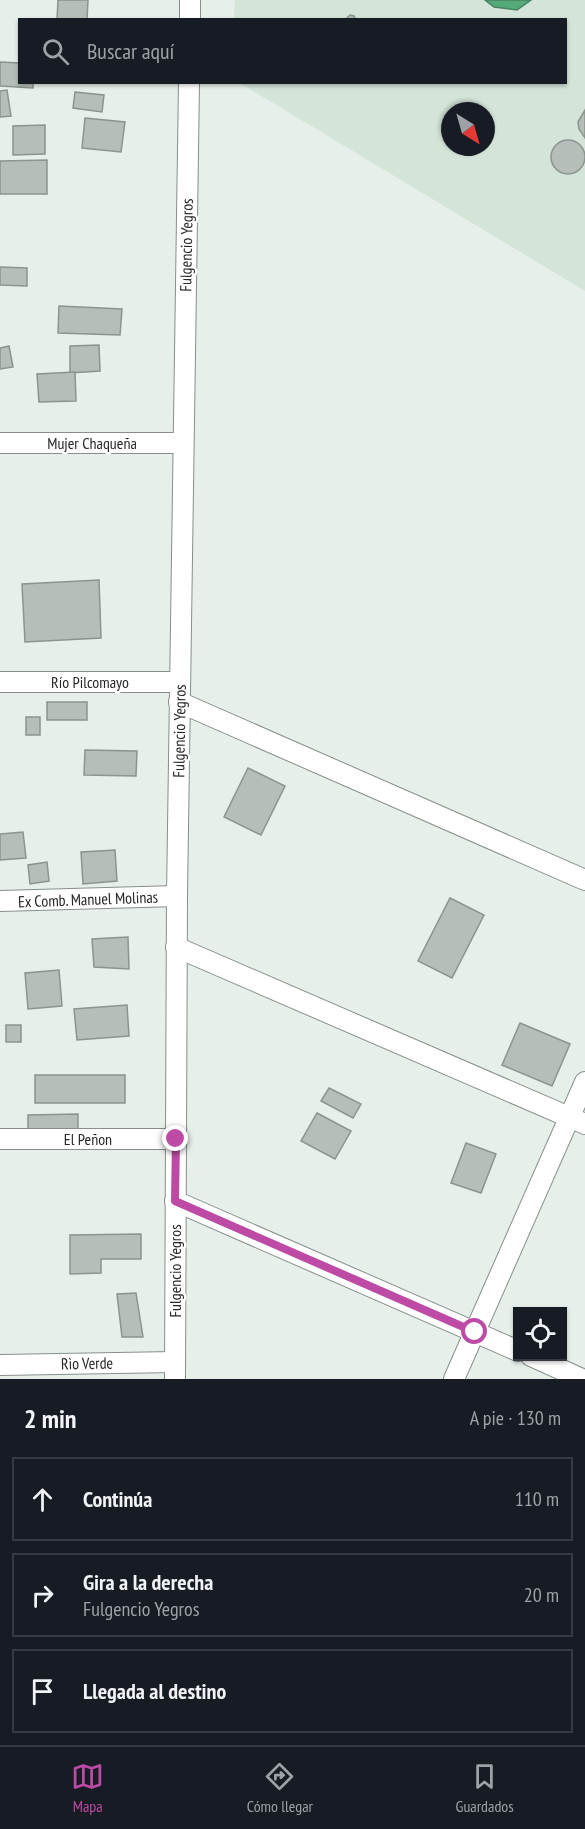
<!DOCTYPE html>
<html lang="es">
<head>
<meta charset="utf-8">
<style>
  :root { --surface:#171b24; --page:#20242c; --text:#f1f3f6; --muted:#9ea1a6; --line:#363941; --accent:#bd4ba6 }
  body { margin:0; font-family:"PT Sans Narrow",sans-serif; background:var(--page); color:var(--text) }
  .controls { position:absolute; right:18px; bottom:18px; display:grid; overflow:hidden; border-radius:0px; box-shadow:0 2px 4px #0004 }
  .controls button { width:54px; height:54px; display:grid; place-items:center; padding:0; border:0; border-bottom:2px solid var(--line); background:var(--surface); color:var(--text); font:30px sans-serif }
  .compass { position:absolute; left:441px; top:102px; width:54px; height:54px; border-radius:50%; background:var(--surface); box-shadow:0 2px 4px #0004; rotate:143deg }
  .stop { position:absolute; width:18px; height:18px; margin:-14px; border:4px solid #bd4ba6; border-radius:50%; background:#fff }
  .stop.end { background:#bd4ba6; border-color:#fff; box-shadow:0 2px 6px #0008 }
  .list { margin:0; padding:0; list-style:none }
  h2 { display:flex; justify-content:space-between; align-items:center; height:78px; margin:0; padding:0 24px; font-size:26px }
  h2 small { font-size:20px; font-weight:400; color:var(--muted) }
  .list li { display:grid; grid-template-columns:39px 1fr auto; gap:18px; align-items:center; box-sizing:border-box; height:84px; margin:0 12px 12px; padding:0 12px; border:2px solid var(--line); border-radius:0px }
  .list b { display:block; font-size:22px; white-space:nowrap }
  .list p { margin:0; font-size:20px; white-space:nowrap; color:var(--muted) }
  .list em { font-size:20px; font-style:normal; color:var(--muted) }
  .icon { flex:none; width:33px; height:33px; fill:none; stroke:currentColor; stroke-width:2; stroke-linecap:round; stroke-linejoin:round }
  .map { position:relative; flex:none; width:585px; height:1379px; overflow:hidden }
  .search { position:absolute; background:var(--surface); box-shadow:0 2px 4px #0004; left:18px; right:18px; top:18px; height:66px; display:flex; align-items:center; gap:15px; box-sizing:border-box; padding:0 21px; border-radius:0px; color:var(--muted); font-size:22px }
  .sheet { height:366px; background:var(--surface) }
  nav { display:flex; justify-content:space-around; align-items:center; box-sizing:border-box; height:84px; border-top:2px solid var(--line); background:var(--surface); font-size:16px; color:var(--muted) }
  nav a { display:grid; justify-items:center; gap:3px }
  nav .on { color:var(--accent) }
  .map>svg:first-child { display:block }
  .built { fill:#d4e4d9; fill-rule:evenodd }
  .water { fill:#56aa7a; stroke:#478361; stroke-width:1.5 }
  .building { fill:#b5beb8; stroke:#8b948e; stroke-width:1.5 }
  .lines { fill:none; stroke-linecap:round; stroke-linejoin:round }
  .street-casing { stroke:#878f8a; stroke-width:22 }
  .street { stroke:#fff; stroke-width:20 }
  .route { stroke:#bd4ba6; stroke-width:8 }
  .labels { text-anchor:middle; dominant-baseline:central; stroke-width:5; stroke-linejoin:round; paint-order:stroke }
  .street-label { font-size:16px; fill:#252826; stroke:#fff }
</style>
</head>
<body>
<div class="map">
<svg width="585" height="1379" viewBox="0 0 585 1379">
  <rect width="100%" height="100%" fill="#e6efe9"/>
  <path class="built" d="M235,0H585V291L240,83L566,82V20H234ZM450,111H486V147H450Z"/>
  <path class="water" d="M485,0H531L517,10L494,7Z"/>
  <g class="building">
    <path d="M58,0H88L87,20H57Z"/>
    <path d="M350,15L354,16L356,20H345Z"/>
    <path d="M0,62L20,63V82H33V88L0,86Z"/>
    <path d="M7,90L11,116L0,117V91Z"/>
    <path d="M75,92L104,95L102,112L73,108Z"/>
    <path d="M585,110V138L579,129L578,122Z"/>
    <path d="M85,118L125,122L121,152L82,148Z"/>
    <path d="M45,125V154L13,155V126Z"/>
    <circle cx="568" cy="157" r="17"/>
    <path d="M47,160V194H0V161Z"/>
    <path d="M0,267L27,268V286L0,285Z"/>
    <path d="M59,306L122,309L120,335L58,333Z"/>
    <path d="M99,345L100,371L70,373V346Z"/>
    <path d="M9,346L13,367L0,369V348Z"/>
    <path d="M75,372L76,401L39,402L37,374Z"/>
    <path d="M99,580L101,638L25,642L22,584Z"/>
    <rect x="47" y="702" width="40" height="18"/>
    <rect x="26" y="717" width="14" height="18"/>
    <path d="M85,750L137,751L136,776L84,775Z"/>
    <path d="M248,768L285,786L261,835L224,817Z"/>
    <path d="M23,832L26,858L0,860V834Z"/>
    <path d="M115,850L117,881L83,884L81,852Z"/>
    <path d="M47,862L49,881L30,884L28,865Z"/>
    <path d="M450,898L484,915L452,978L418,961Z"/>
    <path d="M128,937L129,969L94,967L92,939Z"/>
    <path d="M59,970L62,1006L28,1009L25,973Z"/>
    <path d="M127,1005L129,1036L77,1040L74,1009Z"/>
    <path d="M520,1023L570,1044L552,1086L502,1065Z"/>
    <rect x="6" y="1025" width="15" height="17"/>
    <rect x="35" y="1075" width="90" height="28"/>
    <path d="M329,1088L361,1104L353,1118L321,1101Z"/>
    <path d="M317,1113L351,1131L335,1159L301,1141Z"/>
    <path d="M78,1114V1132L28,1133V1115Z"/>
    <path d="M466,1143L496,1154L481,1193L451,1183Z"/>
    <path d="M141,1234V1259H101V1273L70,1274V1235Z"/>
    <path d="M136,1293L143,1337H122L117,1294Z"/>
  </g>
  <g class="lines">
    <defs>
      <g id="street">
        <path d="M190,20V0"/>
        <path d="M0,443H183"/>
        <path d="M0,682H180"/>
        <path d="M179,702L585,880"/>
        <path d="M0,901L177,896"/>
        <path d="M176,947L585,1124"/>
        <path d="M0,1139H175"/>
        <path d="M175,1201L518,1351"/>
        <path d="M531,1356L582,1379"/>
        <path d="M0,1365L175,1362"/>
        <path d="M175,1379L177,896L189,82"/>
        <path d="M454,1379L585,1082"/>
      </g>
    </defs>
    <use href="#street" class="street-casing"/>
    <use href="#street" class="street"/>
  </g>
  <g class="lines">
    <path class="route" d="M176,1139L175,1201L475,1332"/>
  </g>
  <g class="labels">
    <g class="street-label">
      <text transform="translate(186 245) rotate(-89)">Fulgencio Yegros</text>
      <text x="92" y="443">Mujer Chaqueña</text>
      <text x="90" y="682">Río Pilcomayo</text>
      <text transform="translate(179 731) rotate(-89)">Fulgencio Yegros</text>
      <text transform="translate(88 899) rotate(-2)">Ex Comb. Manuel Molinas</text>
      <text x="88" y="1139">El Peñon</text>
      <text transform="translate(175 1271) rotate(-90)">Fulgencio Yegros</text>
      <text transform="translate(87 1363) rotate(-1)">Rìo Verde</text>
    </g>
  </g>
</svg>
<div class="controls">
<button><svg class="icon" aria-label="locate" viewBox="0 0 24 24"><circle cx="12" cy="12" r="6"/><path d="M12 2v4M12 18v4M2 12h4M18 12h4"/></svg></button>
</div>
<svg class="compass" viewBox="-18 -18 36 36"><path d="M0-13l5 13h-10z" fill="#e53935"/><path d="M0 13l5-13h-10z" fill="#9ea1a6"/></svg>
<div class="stop" style="left:475px;top:1332px"></div>
<div class="stop end" style="left:176px;top:1139px"></div>
<div class="search"><svg class="icon" aria-label="search" viewBox="0 0 24 24"><circle cx="10" cy="10" r="6"/><path d="M15 15l6 6"/></svg>Buscar aquí</div>
</div>
<section class="sheet">
<h2>2 min<small>A pie · 130 m</small></h2>
<ul class="list">
<li><svg class="icon" aria-label="ahead" viewBox="0 0 24 24"><path d="M12 20V5M6 11l6-6 6 6"/></svg><div><b>Continúa</b></div><em>110 m</em></li>
<li><svg class="icon" aria-label="right" viewBox="0 0 24 24"><path d="M7 20v-9h11M14 6l5 5-5 5"/></svg><div><b>Gira a la derecha</b><p>Fulgencio Yegros</p></div><em>20 m</em></li>
<li><svg class="icon" aria-label="arrive" viewBox="0 0 24 24"><path d="M6 21V4h12l-3 4 3 4H6"/></svg><div><b>Llegada al destino</b></div></li>
</ul>
</section>
<nav>
<a class="on"><svg class="icon" aria-label="map" viewBox="0 0 24 24"><path d="M3 6l6-2 6 2 6-2v14l-6 2-6-2-6 2zM9 4v14M15 6v14"/></svg>Mapa</a>
<a><svg class="icon" aria-label="directions" viewBox="0 0 24 24"><path d="M12 3l9 9-9 9-9-9zM9 14v-3h6M13 9l2 2-2 2"/></svg>Cómo llegar</a>
<a><svg class="icon" aria-label="saved" viewBox="0 0 24 24"><path d="M7 4h10v16l-5-4-5 4z"/></svg>Guardados</a>
</nav>
</body>
</html>
